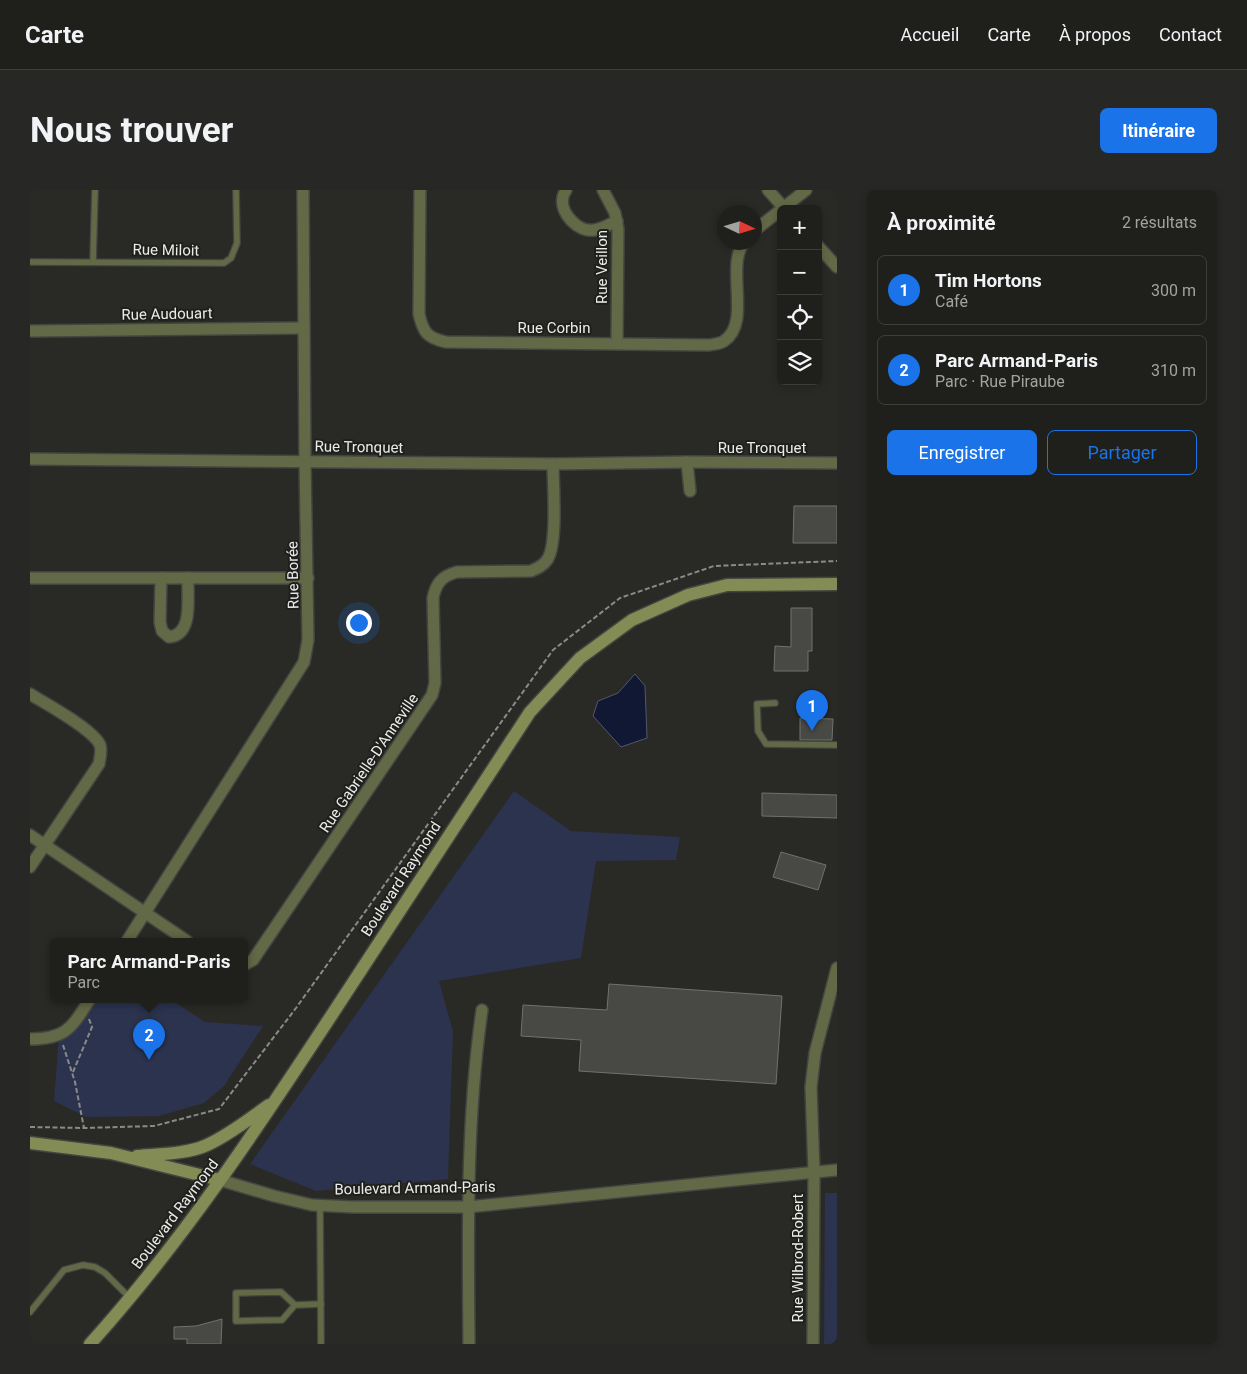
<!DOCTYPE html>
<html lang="fr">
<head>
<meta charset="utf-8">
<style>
  :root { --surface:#1f201c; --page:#272825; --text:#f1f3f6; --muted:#a1a3a3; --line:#3c3e3b; --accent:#1a73e8 }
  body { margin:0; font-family:Roboto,sans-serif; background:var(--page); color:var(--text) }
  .controls { position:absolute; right:15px; top:15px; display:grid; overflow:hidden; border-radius:8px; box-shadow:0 2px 8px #0003 }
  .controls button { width:45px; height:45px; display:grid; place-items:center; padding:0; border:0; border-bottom:1px solid var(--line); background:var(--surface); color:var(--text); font:25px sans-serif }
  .compass { position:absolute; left:687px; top:15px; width:45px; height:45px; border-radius:50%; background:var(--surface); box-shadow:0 2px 8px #0003; rotate:94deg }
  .you { position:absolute; left:328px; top:432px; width:18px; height:18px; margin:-12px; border:4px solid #fff; border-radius:50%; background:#1a73e8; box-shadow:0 0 0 8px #1a73e833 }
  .badge { display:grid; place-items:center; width:32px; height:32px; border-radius:50%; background:var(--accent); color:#fff; font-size:16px; font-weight:700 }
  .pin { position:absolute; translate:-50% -41px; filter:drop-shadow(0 1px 2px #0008) }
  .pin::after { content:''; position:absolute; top:26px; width:18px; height:15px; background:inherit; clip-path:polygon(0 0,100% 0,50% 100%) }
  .popup { position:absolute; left:20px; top:748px; width:198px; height:65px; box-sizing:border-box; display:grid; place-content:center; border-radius:8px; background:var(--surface); filter:drop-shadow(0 1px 4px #0005); font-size:16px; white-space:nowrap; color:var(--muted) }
  .popup b { font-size:19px; color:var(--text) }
  .popup::after { content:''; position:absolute; left:50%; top:100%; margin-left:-10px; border:10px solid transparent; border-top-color:var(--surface) }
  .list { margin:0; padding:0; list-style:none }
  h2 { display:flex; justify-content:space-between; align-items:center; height:65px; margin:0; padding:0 20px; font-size:21px }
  h2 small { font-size:16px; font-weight:400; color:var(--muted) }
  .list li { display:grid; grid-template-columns:32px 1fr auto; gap:15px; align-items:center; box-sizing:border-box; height:70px; margin:0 10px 10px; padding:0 10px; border:1px solid var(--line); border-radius:8px }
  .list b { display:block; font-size:19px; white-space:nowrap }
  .list p { margin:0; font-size:16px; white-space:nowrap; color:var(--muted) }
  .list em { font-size:16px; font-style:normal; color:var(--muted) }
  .actions { display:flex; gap:10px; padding:15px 20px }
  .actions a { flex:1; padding:11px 0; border:1px solid var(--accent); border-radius:8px; text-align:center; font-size:18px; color:var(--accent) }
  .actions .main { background:var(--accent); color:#fff }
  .icon { flex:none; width:28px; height:28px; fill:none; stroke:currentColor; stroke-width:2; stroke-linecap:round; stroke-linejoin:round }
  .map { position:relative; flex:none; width:807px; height:1154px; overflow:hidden; border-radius:8px }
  header { display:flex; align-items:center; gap:30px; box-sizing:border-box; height:70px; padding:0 25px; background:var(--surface); border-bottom:1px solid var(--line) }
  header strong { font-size:24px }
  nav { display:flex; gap:28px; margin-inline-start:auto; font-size:18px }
  .intro { display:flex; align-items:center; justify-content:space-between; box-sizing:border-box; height:120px; padding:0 30px }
  h1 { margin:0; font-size:35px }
  .button { padding:12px 22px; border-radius:8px; background:var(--accent); color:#fff; font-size:18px; font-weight:700 }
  main { display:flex; gap:30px; padding:0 30px }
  aside { flex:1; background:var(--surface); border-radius:8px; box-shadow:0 2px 8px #0003 }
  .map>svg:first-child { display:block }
  .green { fill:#2b334e }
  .water { fill:#111834; stroke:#52576a }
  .building { fill:#484945; stroke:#71726e }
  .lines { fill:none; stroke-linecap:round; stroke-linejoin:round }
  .lane-casing { stroke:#444541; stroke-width:8 }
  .street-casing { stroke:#444541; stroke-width:14 }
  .secondary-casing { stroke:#444541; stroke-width:15 }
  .path { stroke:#8a8b88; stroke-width:2; stroke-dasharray:5 2.5; stroke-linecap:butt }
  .lane { stroke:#626946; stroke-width:5.5 }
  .street { stroke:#626946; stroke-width:11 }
  .secondary { stroke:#828c54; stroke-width:12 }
  .labels { text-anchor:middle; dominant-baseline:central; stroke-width:4; stroke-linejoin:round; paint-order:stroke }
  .street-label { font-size:15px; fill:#ebebe9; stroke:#1f201c }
</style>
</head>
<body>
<header>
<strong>Carte</strong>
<nav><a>Accueil</a><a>Carte</a><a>À propos</a><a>Contact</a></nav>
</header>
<div class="intro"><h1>Nous trouver</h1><a class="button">Itinéraire</a></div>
<main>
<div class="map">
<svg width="807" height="1154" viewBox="0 0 807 1154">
  <rect width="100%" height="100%" fill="#292a26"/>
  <g class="green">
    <path d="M484,601L541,641L650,647L646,670L566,671L551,768L409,791L423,841L418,989L286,1001L220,974Z"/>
    <path d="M60,809H140L175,832L233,836L194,896L174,913L129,926L56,927L24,911L29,845Z"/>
    <path d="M795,1003H807V1154H794Z"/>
  </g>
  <path class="water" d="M605,484L615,496L617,548L591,557L563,526L568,511L588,503Z"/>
  <g class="building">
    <path d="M764,316H807V353H763Z"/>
    <path d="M761,418H782V461H778V481H744L745,456L761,457Z"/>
    <path d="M770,528L803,529L802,550H770Z"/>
    <path d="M732,603L807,605V628L732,626Z"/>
    <path d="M751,662L796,675L788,700L743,687Z"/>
    <path d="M579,794L752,806L746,894L549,881L551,850L491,846L493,815L577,820Z"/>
    <path d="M192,1129L191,1154H157V1149H144V1137L166,1136Z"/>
  </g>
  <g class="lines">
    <defs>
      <g id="lane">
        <path d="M0,72L194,73L201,68L207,53L206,0"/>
        <path d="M63,72L65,0"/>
        <path d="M745,513L727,514L728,541L736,554L807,555"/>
        <path d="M290,1015L291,1154"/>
        <path d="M265,1115L252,1130L206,1131V1103L251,1102L265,1115L291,1114"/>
        <path d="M0,1122L34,1080L53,1075L65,1077L75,1083L99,1107"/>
      </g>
      <g id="street">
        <path d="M390,0L389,124C393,142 397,148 416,152L679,155C684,154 690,154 694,151C722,133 695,77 714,52"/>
        <path d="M536,0C535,2 533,5 533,7C529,23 549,43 564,40C572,39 580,34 587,31"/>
        <path d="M573,0L585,23L588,39L587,153"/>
        <path d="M738,0L755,19"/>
        <path d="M724,41L776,0"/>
        <path d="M788,56L807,77"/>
        <path d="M0,141L274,138"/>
        <path d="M0,269L523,274L657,272L807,273"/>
        <path d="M657,272L660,301"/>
        <path d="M0,388H278"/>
        <path d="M131,388L130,432L132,441L139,447C164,445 157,407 158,388"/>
        <path d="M0,504C16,514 63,539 70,555C72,561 70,568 69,574L0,677"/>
        <path d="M0,645L157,751"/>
        <path d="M97,751L274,472L278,450L275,271L273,0"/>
        <path d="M214,775L223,770L402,505L405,493L403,408C406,393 412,386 427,382L501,381C508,378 513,376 517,370C528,355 523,295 523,274"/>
        <path d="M0,849C37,849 42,837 60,809"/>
        <path d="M190,990L244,1006L282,1015L323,1017H438L807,980"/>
        <path d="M439,1154C438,1042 436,931 452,820"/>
        <path d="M783,1154L784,982L781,897L785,863L807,778"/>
      </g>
      <g id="secondary">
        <path d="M0,953L81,963L190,990"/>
        <path d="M107,966C128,964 158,964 177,955C199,945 219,929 239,915"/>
        <path d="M60,1154C153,1051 229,936 305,820C370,721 435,621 500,522L550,468L602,430L658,405L697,395L807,394"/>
      </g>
    </defs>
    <use href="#lane" class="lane-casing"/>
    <use href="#street" class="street-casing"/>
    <use href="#secondary" class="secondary-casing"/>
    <g class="path">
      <path d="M33,855L45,892L54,938"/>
      <path d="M43,882L62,837L59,829"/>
      <path d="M0,937L54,938L124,936L189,919L266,818L523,460L590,408L684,376L807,371"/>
    </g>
    <use href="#lane" class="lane"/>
    <use href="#street" class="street"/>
    <use href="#secondary" class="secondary"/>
  </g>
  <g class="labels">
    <g class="street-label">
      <text transform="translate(136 60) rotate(1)">Rue Miloit</text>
      <text transform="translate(572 77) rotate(-90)">Rue Veillon</text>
      <text transform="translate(137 124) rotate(-1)">Rue Audouart</text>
      <text x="524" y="138">Rue Corbin</text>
      <text transform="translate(329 257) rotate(1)">Rue Tronquet</text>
      <text x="732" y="258">Rue Tronquet</text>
      <text transform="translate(263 385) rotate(-91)">Rue Borée</text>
      <text transform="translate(339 573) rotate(-56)">Rue Gabrielle-D'Anneville</text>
      <text transform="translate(371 689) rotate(-57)">Boulevard Raymond</text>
      <text transform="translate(385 998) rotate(-1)">Boulevard Armand-Paris</text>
      <text transform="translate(145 1024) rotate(-53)">Boulevard Raymond</text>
      <text transform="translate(768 1068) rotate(-90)">Rue Wilbrod-Robert</text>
    </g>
  </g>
</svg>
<div class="controls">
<button>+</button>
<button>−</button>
<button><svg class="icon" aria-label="locate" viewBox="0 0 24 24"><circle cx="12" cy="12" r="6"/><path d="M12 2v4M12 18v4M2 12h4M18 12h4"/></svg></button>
<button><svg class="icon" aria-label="layers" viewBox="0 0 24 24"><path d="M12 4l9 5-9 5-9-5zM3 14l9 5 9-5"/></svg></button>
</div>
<svg class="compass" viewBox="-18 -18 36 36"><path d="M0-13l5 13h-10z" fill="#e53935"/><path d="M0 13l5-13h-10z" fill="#a1a3a3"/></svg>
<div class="you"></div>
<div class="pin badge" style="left:782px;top:541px">1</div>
<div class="pin badge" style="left:119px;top:870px">2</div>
<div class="popup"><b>Parc Armand-Paris</b>Parc</div>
</div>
<aside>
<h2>À proximité<small>2 résultats</small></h2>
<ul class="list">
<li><span class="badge">1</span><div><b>Tim Hortons</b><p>Café</p></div><em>300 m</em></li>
<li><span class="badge">2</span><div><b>Parc Armand-Paris</b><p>Parc · Rue Piraube</p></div><em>310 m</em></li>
</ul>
<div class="actions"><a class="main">Enregistrer</a><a>Partager</a></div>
</aside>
</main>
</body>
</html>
